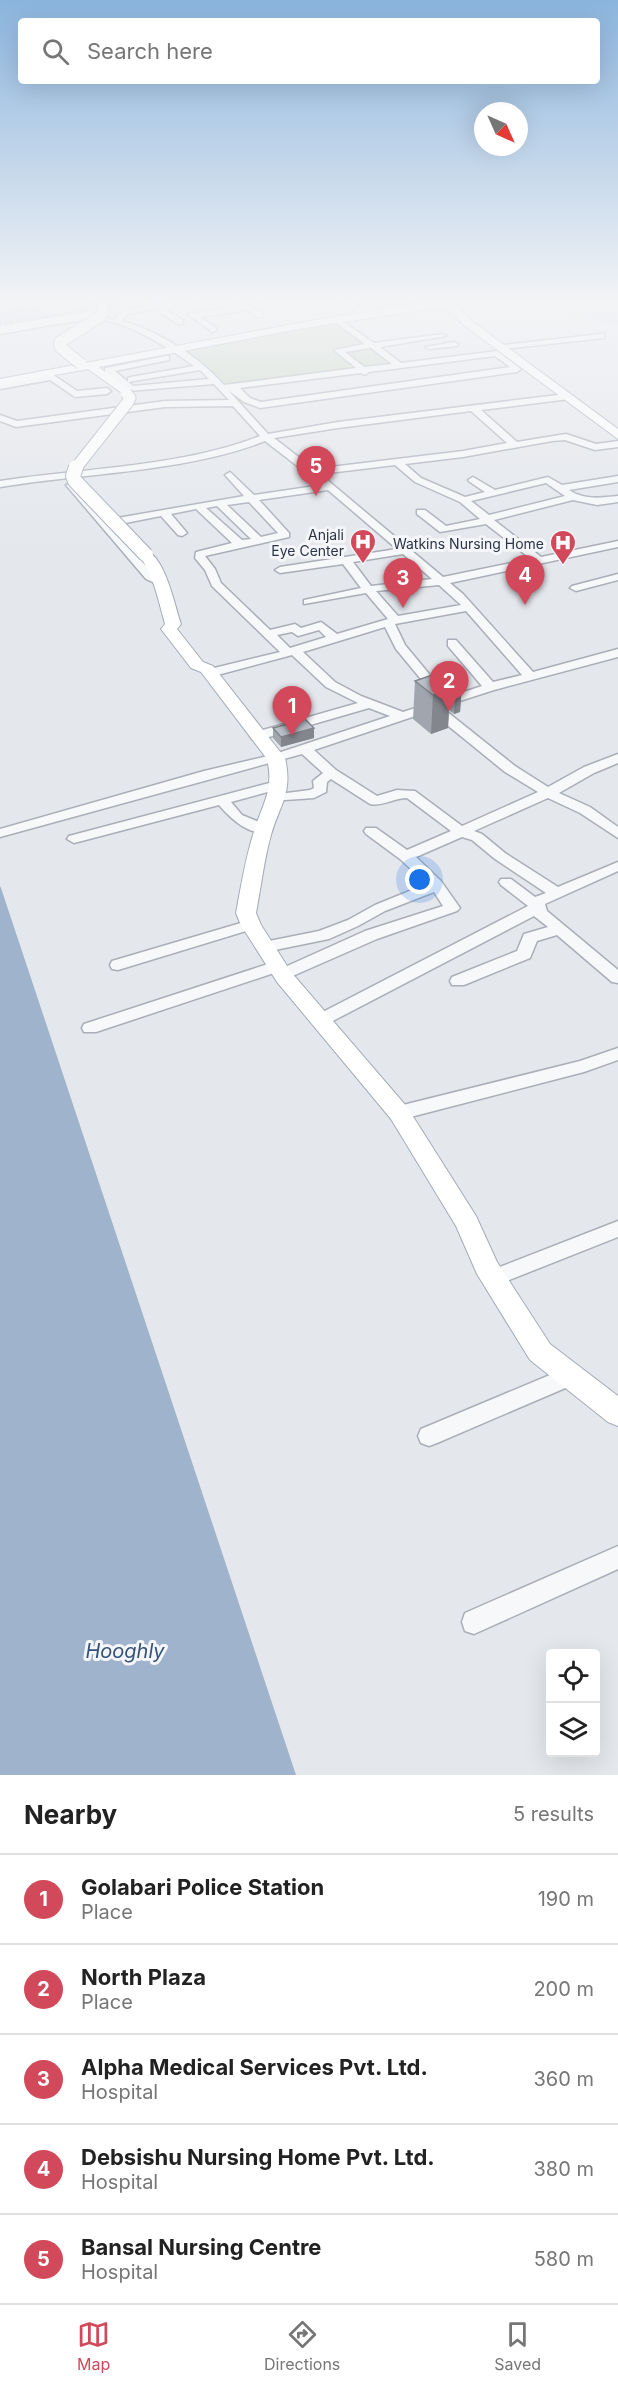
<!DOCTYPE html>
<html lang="en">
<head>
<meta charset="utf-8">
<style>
  :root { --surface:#fff; --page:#f2f2f2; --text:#222; --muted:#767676; --line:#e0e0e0; --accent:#d1495b }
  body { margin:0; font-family:Inter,sans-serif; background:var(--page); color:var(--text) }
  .controls { position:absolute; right:18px; bottom:18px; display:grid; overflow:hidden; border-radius:6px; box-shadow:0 6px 24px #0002 }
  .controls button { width:54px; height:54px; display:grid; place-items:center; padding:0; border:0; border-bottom:2px solid var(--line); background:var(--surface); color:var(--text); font:30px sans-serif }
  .compass { position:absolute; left:474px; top:102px; width:54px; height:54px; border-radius:50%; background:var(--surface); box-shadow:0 6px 24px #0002; rotate:135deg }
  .you { position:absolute; left:420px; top:880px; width:21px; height:21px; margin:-15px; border:4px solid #fff; border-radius:50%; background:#1a73e8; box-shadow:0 0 0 9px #1a73e833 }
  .badge { display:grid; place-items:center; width:39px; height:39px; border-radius:50%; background:var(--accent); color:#fff; font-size:20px; font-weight:700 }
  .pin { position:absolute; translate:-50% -50px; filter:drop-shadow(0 2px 3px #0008) }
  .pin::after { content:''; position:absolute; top:32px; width:21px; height:18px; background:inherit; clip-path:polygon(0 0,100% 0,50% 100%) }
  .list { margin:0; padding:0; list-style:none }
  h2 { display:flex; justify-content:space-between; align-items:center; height:78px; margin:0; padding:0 24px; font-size:26px }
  h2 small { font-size:20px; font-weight:400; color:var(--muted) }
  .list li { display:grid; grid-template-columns:39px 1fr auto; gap:18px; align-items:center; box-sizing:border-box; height:90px; padding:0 24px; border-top:2px solid var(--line) }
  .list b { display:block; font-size:22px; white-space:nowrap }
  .list p { margin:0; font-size:20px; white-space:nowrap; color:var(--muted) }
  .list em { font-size:20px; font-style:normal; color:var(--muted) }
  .icon { flex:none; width:33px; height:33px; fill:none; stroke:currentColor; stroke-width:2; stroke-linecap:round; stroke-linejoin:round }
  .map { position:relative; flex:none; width:618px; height:1775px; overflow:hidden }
  .search { position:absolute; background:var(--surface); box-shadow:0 6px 24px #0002; left:18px; right:18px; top:18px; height:66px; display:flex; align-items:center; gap:15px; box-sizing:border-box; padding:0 21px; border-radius:6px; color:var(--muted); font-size:22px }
  .sheet { height:528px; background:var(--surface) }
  nav { display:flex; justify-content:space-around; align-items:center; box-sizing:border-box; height:84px; border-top:2px solid var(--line); background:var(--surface); font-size:16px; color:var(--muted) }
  nav a { display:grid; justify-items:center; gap:3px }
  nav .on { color:var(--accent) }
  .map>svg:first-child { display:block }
  .built { fill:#d2d6de }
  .green { fill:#c9d6c5 }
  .water { fill:#9fb4cc }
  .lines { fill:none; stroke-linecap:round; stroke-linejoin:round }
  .minor-casing { stroke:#a9aeb7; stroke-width:3 }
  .major-casing { stroke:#a3abb8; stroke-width:2 }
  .minor { fill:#f7f8fa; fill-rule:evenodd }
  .major { fill:#fff; fill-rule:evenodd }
  .rail { stroke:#7d8696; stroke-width:1.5; stroke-dasharray:1.5 4; stroke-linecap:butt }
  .major-bridge-far1-casing { stroke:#a3abb8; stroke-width:13; stroke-linecap:butt }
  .major-bridge-casing { stroke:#a3abb8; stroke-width:16; stroke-linecap:butt }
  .major-bridge-far1 { stroke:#fff; stroke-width:11 }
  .major-bridge { stroke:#fff; stroke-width:14 }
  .wall { fill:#a1a5ae }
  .shaded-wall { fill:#83868d }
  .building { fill:#bbc0ca; stroke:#83868d; stroke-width:1.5 }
  .labels { text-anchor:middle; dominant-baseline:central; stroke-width:6; stroke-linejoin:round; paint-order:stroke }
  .far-poi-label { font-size:14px; fill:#2b3445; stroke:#f4f6f9; text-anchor:end }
  .near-water-label { font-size:20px; font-style:italic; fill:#34527a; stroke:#f4f6f9 }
</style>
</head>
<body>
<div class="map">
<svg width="618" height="1775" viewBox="0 0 618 1775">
  <rect width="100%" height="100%" fill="#e4e7ec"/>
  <g class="built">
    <path d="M0,300H172L94,310L0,327Z"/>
    <path d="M526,300H618V325L591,320Z"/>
  </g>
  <path class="green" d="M338,322L394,364L225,385L181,348Z"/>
  <path class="water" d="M0,886L1,888L296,1775H0Z"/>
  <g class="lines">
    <defs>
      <g id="minor">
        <path d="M186,300H206L171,307L165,310L183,320V324H177L155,309L128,314L122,321C160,332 198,356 224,385L356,368L334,350L365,344L335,322V318H338L374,343L442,334L446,336L380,347L401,363L497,351L521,369L517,372L260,408L244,402L228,390L268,434L338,422L566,394L569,395V399L481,410L517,442L566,434L596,444L618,441V447L595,450L565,440L552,441L463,457L405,464L421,478L465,497L485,492L470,482L468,480L473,477L495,490L548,477L562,485L618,476V482L569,490C584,500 600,498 618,496V502L597,505L573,500L494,520L541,557L618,541V547L450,583L463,594L533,672L618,649V657L494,690L441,707L515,766L548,787L584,767L618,754V763L594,773L559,793L590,807L618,827V838L580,813L548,798L474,831L482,834L505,853L558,887L618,862V871L545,904L547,911L618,970V983L612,982L557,935L537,941L530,958L464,985H452L450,981L452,977L517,951L524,934L548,927L534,916L327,1024H315L313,1020L315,1016L528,906L501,885L499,882L501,879H511L535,897L546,893L495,859L472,840L462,837L416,857L441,881L460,908L457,911L377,939L288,978H276L274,973L96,1032H84L82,1028L84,1024L271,963L277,962L285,967L365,931L443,906L434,892L385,911L358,926L329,939L265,952L259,951L257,947L259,943L319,931L348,920L375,905L427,884L400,859L366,834L364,831L366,828H376L407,850L451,831L407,798C394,798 382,807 370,804L331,779L327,782L326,792L314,798L271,801L269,798L271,795L310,790L314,788L313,781L323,773L302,754L0,837V829L204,771L272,755L390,716L369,708L262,739H252L250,736L252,733L358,703L326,687L292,655L210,677L206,676V670L280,652L212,586L205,570L195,558L196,552L232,543L196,509L171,514L187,533L182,536L178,535L161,516L110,526L154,575L167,582L165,584H157L146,579L66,485L74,483L106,520L244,496L225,475L230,472L254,495L322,485L265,441C187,472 83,473 0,487V481C83,468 182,467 260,436L233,406L165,407L16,427L0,421V415L17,421L165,401L229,400L214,384L128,391L105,372V368L166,356H169V360L115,371L133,386L209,379L200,370L128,382V378L131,377L194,366C170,349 125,319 96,320C68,320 28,330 0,334V330L97,315L115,320L122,310ZM371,348L392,364L364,367L345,352ZM495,356L510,367L261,402L250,398L240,388L361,373L365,375L369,372ZM471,411L507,443L463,451L314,469L274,438L338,428ZM395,465L415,482L460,502L480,519L446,526L425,510H417V514L440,532L486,524L531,559L443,577L320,474ZM546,483L565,496L489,515L471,501ZM328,490L397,549L280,567L275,570L280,573L343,564L361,588L304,600V604L366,593L388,619L337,634L321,622L301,628L295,624L270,630L221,583L215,569L205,556L289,537V533L259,500ZM249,502L278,533L261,537L227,505ZM217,506L251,539L242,540L206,508ZM403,554L432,579L371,586L353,562ZM439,585L461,605L398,616L376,591ZM466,611L522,675L493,682L456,640H448V646L482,686L403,712L361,696L335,682L303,652L385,627L396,649L434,695H442L444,692L405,645L395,624ZM319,630L326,637L290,648L277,635L292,632L298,636ZM430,711L505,772L538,792L462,826L415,791L397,790L377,796L336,770L314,750Z"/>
        <path d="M249,300H271L243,305L239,303Z"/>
        <path d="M337,300H347L374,315L367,317Z"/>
        <path d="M248,305L263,313V317H257L247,310L200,317L216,328L217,330L213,332L187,314Z"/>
        <path d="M601,334H604V338L503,349L499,347L503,345Z"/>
        <path d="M454,342L458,344L457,346L429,349L425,347Z"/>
        <path d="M52,374L77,391L107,388L111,391L107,394L75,397L50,380L0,389V383Z"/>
        <path d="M618,574V580L576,591L570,588L572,586Z"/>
        <path d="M277,781L284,785L282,788L231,802L242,815L269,826L271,829L269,832C250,837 230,818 219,805L74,843L67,839L69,836Z"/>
        <path d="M251,920L259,925L256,928L118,970L112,969L110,965L112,961Z"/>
        <path d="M618,1048V1060L584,1072L399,1120L393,1118L390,1113L393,1108L399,1106L580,1061Z"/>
        <path d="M618,1221V1237L494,1286L487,1284L484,1278L487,1272Z"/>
        <path d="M569,1367L577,1369L580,1376L577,1383L437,1443L429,1446L421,1443L418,1436L421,1429Z"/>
        <path d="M618,1546V1569L474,1634L465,1631L462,1622L465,1613Z"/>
      </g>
      <g id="major">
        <path d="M439,300L452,301L473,322L618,429V439L465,326L445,307L304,328L99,367L130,391L132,393L126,396L88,369L0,385V379L304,322Z"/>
        <path d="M103,309L108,312L107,314L0,332V326Z"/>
        <path d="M146,551C165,556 175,607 181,624L177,629L203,662L213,666L285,758C293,793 280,804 271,835C264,860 261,887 256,913L261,925L291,972L407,1107L476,1216L497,1262L550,1344L618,1396V1426L608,1422L530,1360L477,1274L456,1226L391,1119L277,982L241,925L236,913C241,887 245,860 253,835C261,805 275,792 267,759L201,672L191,668L161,629L165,624C158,599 154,576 139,555Z"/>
      </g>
    </defs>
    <use href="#minor" class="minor-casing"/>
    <use href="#major" class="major-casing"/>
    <use href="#minor" class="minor"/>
    <use href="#major" class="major"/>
    <g class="rail">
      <path d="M0,313L39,309"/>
      <path d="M0,323L154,300"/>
    </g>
    <defs>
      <g id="major-bridge-far1">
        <path d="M81,364L60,347V342L101,316L103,312L101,300"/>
        <path d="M75,469L128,402L130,398L126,393"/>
      </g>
      <path id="major-bridge" d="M76,467L73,476L75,481L146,555"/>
    </defs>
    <use href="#major-bridge-far1" class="major-bridge-far1-casing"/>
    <use href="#major-bridge" class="major-bridge-casing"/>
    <use href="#major-bridge-far1" class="major-bridge-far1"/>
    <use href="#major-bridge" class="major-bridge"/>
  </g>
  <g class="wall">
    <path d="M447,680L462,685L460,712L454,714L449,710L448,728L431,734L413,719L415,681L447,687Z"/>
    <path d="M273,728H314V738L281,747L273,738Z"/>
  </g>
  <g class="shaded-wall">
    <path d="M462,685L460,712L454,714L456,687Z"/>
    <path d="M450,690L448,728L431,734L433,695Z"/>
    <path d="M314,728V738L281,747V737Z"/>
  </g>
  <g class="building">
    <path d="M432,675L450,690L433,695L415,681Z"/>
    <path d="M453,678L462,685L456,687L447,680Z"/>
    <path d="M305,719L314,728L281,737L273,728Z"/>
  </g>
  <linearGradient id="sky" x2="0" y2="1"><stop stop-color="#8bb4dd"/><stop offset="0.55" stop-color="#f3f4f6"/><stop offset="1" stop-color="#f3f4f6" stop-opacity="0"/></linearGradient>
  <rect width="618" height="548" fill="url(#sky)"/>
  <defs>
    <symbol id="hospital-pin" viewBox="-11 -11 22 30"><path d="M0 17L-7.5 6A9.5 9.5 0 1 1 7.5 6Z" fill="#d1495b" stroke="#f4f6f9"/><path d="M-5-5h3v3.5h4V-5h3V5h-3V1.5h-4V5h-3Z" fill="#fff"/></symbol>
  </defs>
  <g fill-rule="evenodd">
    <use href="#hospital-pin" x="348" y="527" width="30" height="40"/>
    <use href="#hospital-pin" x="548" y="528" width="30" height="40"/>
  </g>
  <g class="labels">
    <g class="far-poi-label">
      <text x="344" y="534">Anjali<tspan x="344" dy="16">Eye Center</tspan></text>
      <text x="544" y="543">Watkins Nursing Home</text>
    </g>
    <g class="near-water-label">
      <text x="125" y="1651">Hooghly</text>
    </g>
  </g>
</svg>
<div class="controls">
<button><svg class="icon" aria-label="locate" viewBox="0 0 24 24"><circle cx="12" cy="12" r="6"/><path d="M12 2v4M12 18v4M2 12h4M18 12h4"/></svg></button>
<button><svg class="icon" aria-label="layers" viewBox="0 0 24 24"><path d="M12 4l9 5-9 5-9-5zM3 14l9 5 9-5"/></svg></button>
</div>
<svg class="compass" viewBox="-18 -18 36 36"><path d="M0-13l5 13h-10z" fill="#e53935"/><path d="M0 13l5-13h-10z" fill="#767676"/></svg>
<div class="you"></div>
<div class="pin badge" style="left:292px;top:736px">1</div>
<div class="pin badge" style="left:449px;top:711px">2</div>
<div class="pin badge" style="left:403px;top:608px">3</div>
<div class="pin badge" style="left:525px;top:605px">4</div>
<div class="pin badge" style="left:316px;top:496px">5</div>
<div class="search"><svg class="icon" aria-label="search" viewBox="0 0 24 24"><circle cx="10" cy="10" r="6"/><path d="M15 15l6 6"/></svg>Search here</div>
</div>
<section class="sheet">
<h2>Nearby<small>5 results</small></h2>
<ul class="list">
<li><span class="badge">1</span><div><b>Golabari Police Station</b><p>Place</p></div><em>190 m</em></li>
<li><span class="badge">2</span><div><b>North Plaza</b><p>Place</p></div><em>200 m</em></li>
<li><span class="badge">3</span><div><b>Alpha Medical Services Pvt. Ltd.</b><p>Hospital</p></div><em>360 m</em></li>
<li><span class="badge">4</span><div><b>Debsishu Nursing Home Pvt. Ltd.</b><p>Hospital</p></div><em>380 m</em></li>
<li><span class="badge">5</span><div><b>Bansal Nursing Centre</b><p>Hospital</p></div><em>580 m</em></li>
</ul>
</section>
<nav>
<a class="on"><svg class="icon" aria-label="map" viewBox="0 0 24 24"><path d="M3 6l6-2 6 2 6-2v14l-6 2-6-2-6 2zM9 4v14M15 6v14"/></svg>Map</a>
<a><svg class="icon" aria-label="directions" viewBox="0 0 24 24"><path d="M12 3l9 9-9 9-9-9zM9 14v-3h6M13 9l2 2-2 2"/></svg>Directions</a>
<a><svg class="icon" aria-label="saved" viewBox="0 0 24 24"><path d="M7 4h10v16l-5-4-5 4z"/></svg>Saved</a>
</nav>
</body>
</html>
